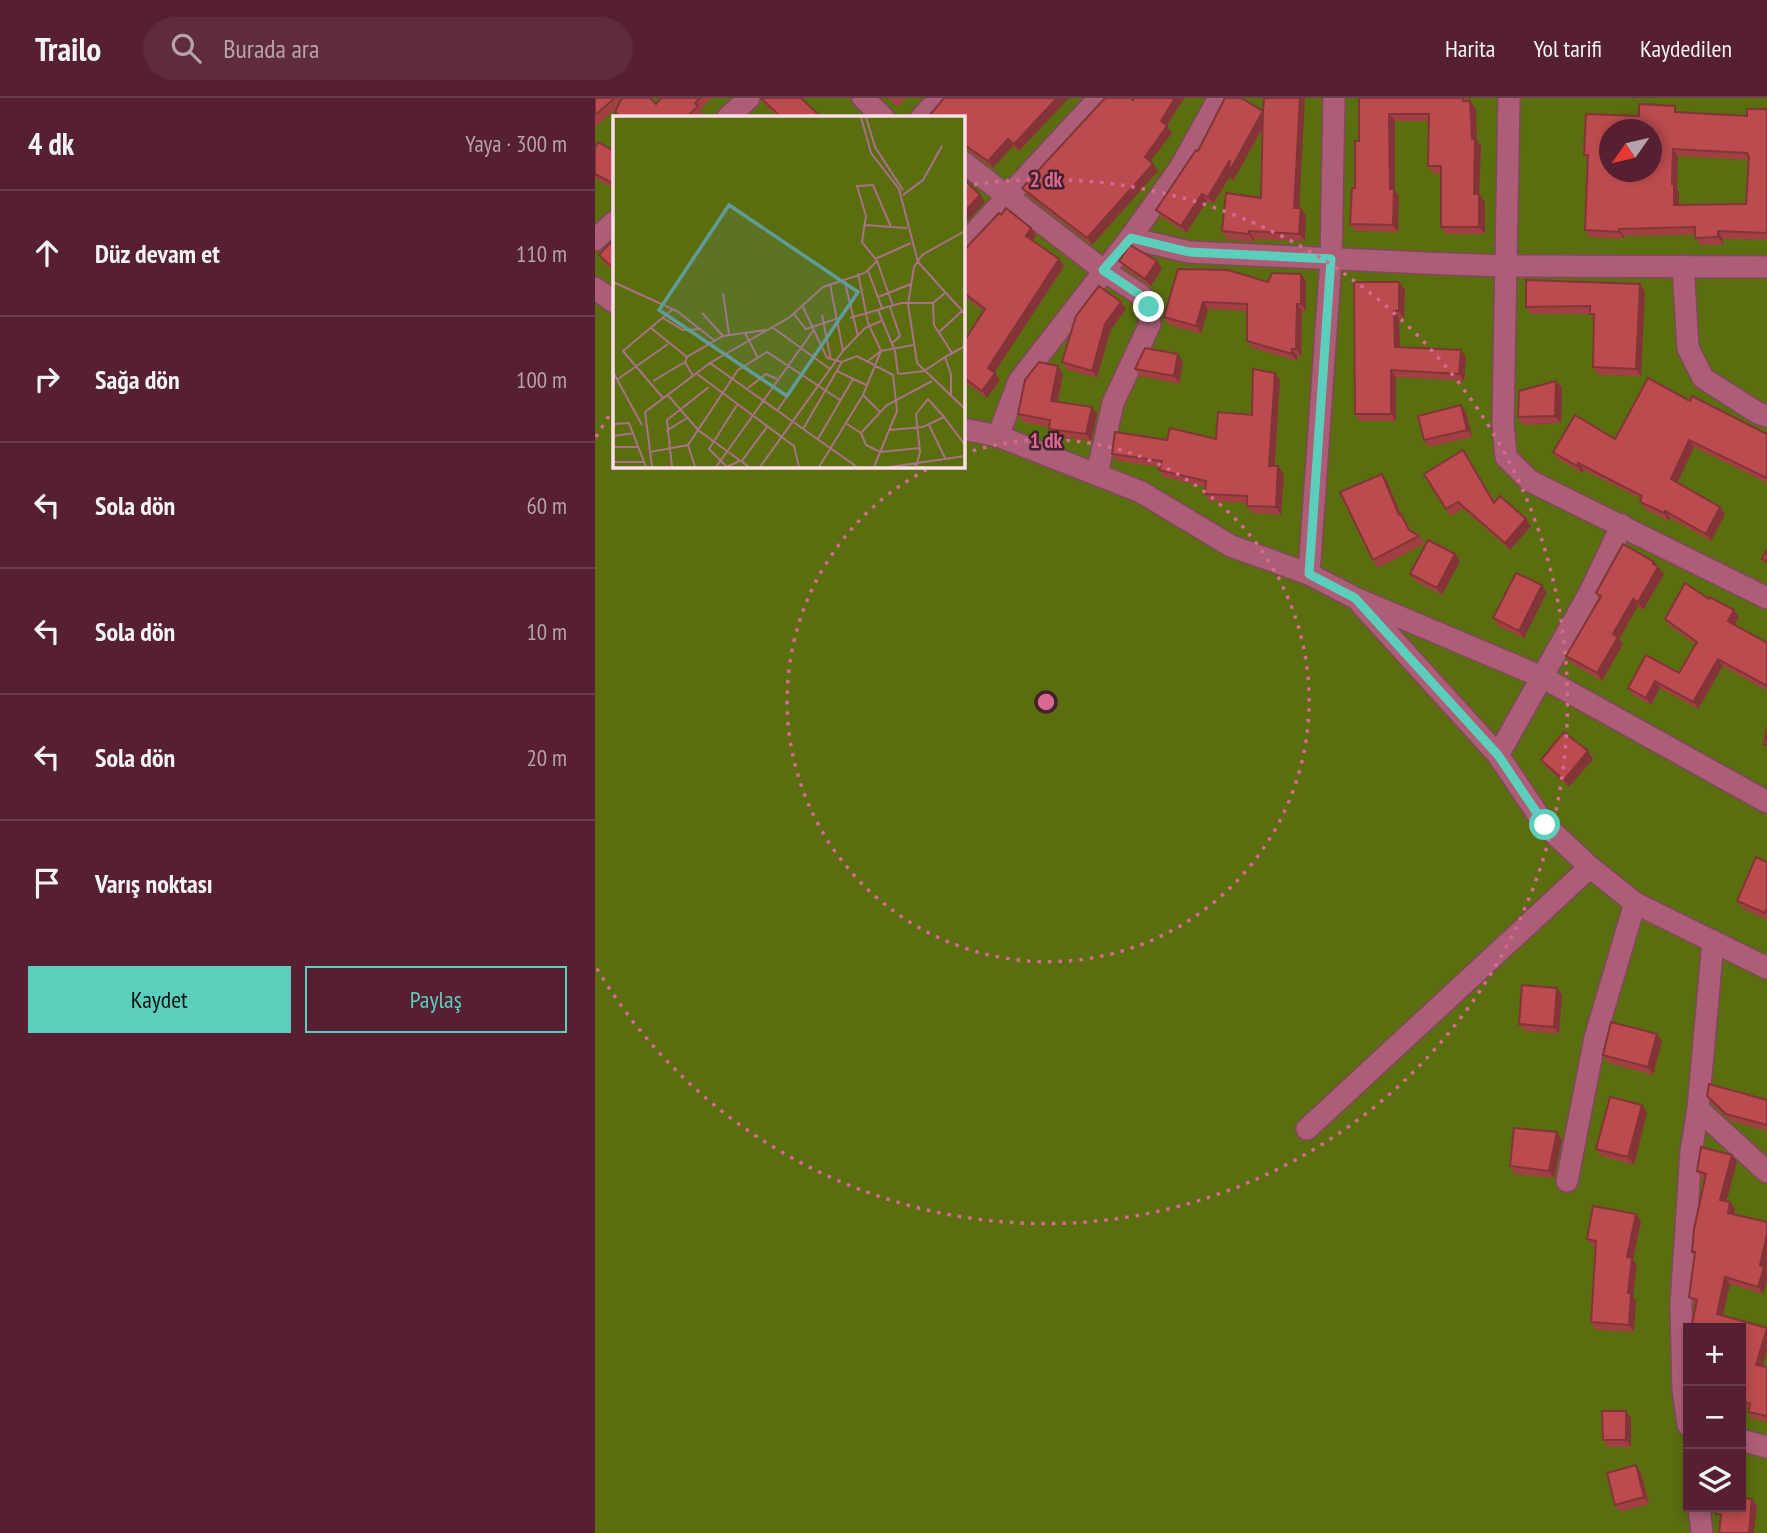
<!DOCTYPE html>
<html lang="tr">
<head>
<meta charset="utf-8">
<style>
  :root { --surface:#561f32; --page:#5f2c3e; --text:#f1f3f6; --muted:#b6a2ac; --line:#6c3d4d; --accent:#5bcebc }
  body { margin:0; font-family:"PT Sans Narrow",sans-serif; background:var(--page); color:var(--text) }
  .controls { position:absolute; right:21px; bottom:21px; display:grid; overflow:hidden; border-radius:0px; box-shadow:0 4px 10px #0003 }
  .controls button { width:63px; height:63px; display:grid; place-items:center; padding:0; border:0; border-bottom:2px solid var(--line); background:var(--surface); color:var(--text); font:35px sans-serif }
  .compass { position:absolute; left:1004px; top:21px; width:63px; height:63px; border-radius:50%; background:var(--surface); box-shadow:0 4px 10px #0003; rotate:236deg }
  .stop { position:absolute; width:21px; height:21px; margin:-16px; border:5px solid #5bcebc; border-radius:50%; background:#fff }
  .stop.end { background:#5bcebc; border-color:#fff; box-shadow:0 2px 7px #0008 }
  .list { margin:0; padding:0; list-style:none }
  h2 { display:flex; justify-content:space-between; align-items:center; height:91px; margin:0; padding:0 28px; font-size:30px }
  h2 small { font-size:23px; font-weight:400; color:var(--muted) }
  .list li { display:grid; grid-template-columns:46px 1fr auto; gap:21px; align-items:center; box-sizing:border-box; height:126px; padding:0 28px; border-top:2px solid var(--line) }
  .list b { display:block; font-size:26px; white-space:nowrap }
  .list em { font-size:23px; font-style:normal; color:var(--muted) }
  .actions { display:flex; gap:14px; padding:21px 28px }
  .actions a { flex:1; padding:16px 0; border:2px solid var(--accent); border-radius:0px; text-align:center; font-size:24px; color:var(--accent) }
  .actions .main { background:var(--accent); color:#111 }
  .icon { flex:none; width:38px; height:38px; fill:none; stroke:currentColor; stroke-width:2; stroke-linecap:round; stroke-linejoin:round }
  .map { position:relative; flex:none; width:1172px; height:1435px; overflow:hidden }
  header { display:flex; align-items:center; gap:42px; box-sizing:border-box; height:98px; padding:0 35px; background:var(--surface); border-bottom:2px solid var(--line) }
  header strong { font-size:33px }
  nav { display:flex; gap:38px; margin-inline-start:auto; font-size:24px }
  .search { width:490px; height:63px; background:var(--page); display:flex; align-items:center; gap:18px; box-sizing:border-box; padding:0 24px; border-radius:38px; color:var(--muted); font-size:26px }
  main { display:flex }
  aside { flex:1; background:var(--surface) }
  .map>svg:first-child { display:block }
  .green { fill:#5a6d0f; fill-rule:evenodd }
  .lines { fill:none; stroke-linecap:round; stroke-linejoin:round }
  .minor-casing { stroke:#82475e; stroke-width:24 }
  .minor { stroke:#ad5e76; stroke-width:21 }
  .wall { fill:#a14043; fill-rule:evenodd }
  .shaded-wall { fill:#833437 }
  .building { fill:#bb4b4e; stroke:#833437; stroke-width:2; fill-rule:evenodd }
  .route { stroke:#5bcebc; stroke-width:9 }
  .ring { fill:none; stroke:#d96893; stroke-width:3.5; stroke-dasharray:3.5 7 }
  .inset-road { fill:none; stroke:#a97285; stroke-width:2 }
  .view { fill:#629b98; fill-opacity:0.15; stroke:#629b98; stroke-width:3.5 }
  .inset-edge { fill:none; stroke:#fce0e7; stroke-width:3.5 }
  .centre { fill:#d96893; stroke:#42212b; stroke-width:3.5 }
  .ring-label { font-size:21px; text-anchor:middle; font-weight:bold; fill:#d96893; stroke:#42212b; stroke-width:5; stroke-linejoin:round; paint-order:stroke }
</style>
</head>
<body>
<header>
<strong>Trailo</strong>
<div class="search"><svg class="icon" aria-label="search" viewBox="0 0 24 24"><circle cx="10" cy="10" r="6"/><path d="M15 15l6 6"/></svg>Burada ara</div>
<nav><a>Harita</a><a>Yol tarifi</a><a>Kaydedilen</a></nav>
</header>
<main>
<aside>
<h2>4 dk<small>Yaya · 300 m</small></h2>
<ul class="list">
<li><svg class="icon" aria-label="ahead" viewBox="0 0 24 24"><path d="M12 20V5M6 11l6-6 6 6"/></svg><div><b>Düz devam et</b></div><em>110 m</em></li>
<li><svg class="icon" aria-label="right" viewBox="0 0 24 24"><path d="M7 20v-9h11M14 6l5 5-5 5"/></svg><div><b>Sağa dön</b></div><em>100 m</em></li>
<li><svg class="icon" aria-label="left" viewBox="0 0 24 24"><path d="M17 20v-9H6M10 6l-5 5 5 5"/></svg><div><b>Sola dön</b></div><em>60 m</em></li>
<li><svg class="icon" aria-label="left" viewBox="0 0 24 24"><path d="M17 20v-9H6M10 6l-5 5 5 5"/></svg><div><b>Sola dön</b></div><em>10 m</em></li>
<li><svg class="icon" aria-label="left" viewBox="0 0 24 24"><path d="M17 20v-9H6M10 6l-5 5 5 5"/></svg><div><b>Sola dön</b></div><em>20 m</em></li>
<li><svg class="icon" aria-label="arrive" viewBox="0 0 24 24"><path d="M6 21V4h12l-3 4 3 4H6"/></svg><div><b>Varış noktası</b></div></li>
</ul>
<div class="actions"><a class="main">Kaydet</a><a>Paylaş</a></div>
</aside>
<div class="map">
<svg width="1172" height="1435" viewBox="0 0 1172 1435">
  <rect width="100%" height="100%" fill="#722943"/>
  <path class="green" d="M0,0H1172V1435H0ZM19,19H368V368H19ZM1014,32H1056V74H1014ZM1093,1230H1146V1409H1093Z"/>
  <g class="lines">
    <defs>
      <g id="minor">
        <path d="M268,0L288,19"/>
        <path d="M914,0L908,325L911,359L935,383L1172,500"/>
        <path d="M133,19L154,0"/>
        <path d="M327,19L345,0"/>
        <path d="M368,64L508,172L546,197L553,209L555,226L518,305L502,376"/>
        <path d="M535,140L594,154L829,165L911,168L1172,169"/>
        <path d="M0,142L19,124"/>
        <path d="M368,147L504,0"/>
        <path d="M1088,168L1093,250L1108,280L1163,315L1172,318"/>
        <path d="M0,190L19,204"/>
        <path d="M368,331L403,338L546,394L636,448L714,476L760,500L947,579L1172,704"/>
        <path d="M403,338L424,283L535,140L585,70L624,0"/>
        <path d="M714,476L736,161L739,0"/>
        <path d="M766,506L903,657L950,727L995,769L1040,805L1172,870"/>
        <path d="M903,657L994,496L1027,427"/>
        <path d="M1103,1011L1172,1074"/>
        <path d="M712,1031L995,769"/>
        <path d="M972,1083L1000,940L1040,805"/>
        <path d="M1093,1327L1088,1290L1086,1206L1096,1054L1103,1011L1118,843"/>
        <path d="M1146,1342L1172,1349"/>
        <path d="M1104,1409L1107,1435"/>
      </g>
    </defs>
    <use href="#minor" class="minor-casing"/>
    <use href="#minor" class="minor"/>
  </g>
  <g class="wall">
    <path d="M0,0H55L61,6L66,0H117L105,12L108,16L104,19H24L20,14L22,10L0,29Z"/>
    <path d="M165,0L226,19H183L170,7Z"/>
    <path d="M293,0H311L302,9Z"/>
    <path d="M474,0L424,53L418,48L398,70L368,49V19H336L335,17Z"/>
    <path d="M539,0H589L572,28L577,35L555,64L563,73L497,147L432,97L427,90L538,2Z"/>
    <path d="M764,0H873V3H875L881,11L882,43L886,48L884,96L890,104V136H851L846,129V76L838,75L833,68L834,23H800V93L804,98L803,134L760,133L755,126L760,90L764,43Z"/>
    <path d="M1172,11V142L1128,141V147H1106L1100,140V137L1029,138V141L995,139L990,132L992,62L989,57L1044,18L1084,14L1152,18ZM1083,58L1153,62L1151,106L1084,107V93L1082,91Z"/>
    <path d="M668,13L704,110L711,118L710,143L659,141V144L632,141L627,133L666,100L668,30L638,83L635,78L618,106L612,103L591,135L566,119L561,112L603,53Z"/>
    <path d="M0,50L19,53V91L0,80Z"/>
    <path d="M406,117L441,137L438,142L464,161L469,168L399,275L405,282L392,300L368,283V245L389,213L368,198V152L372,149Z"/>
    <path d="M19,141V174L9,164L4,157Z"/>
    <path d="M524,163L567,171L556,188L529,170Z"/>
    <path d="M583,171L673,184L706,176L711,183V213H707L706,258H702V263L657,250L652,243V213L613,211L606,236L575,227L569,219Z"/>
    <path d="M804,184L810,192L809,220H804L805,249L871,259L869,283L801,279V323H765L760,316Z"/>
    <path d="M1045,186L1050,194L1046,278L1003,277L998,269L999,222L995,216H936L931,209Z"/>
    <path d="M526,204L531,211L515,233L502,280L473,272L467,264Z"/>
    <path d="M588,264L584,286L545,278L540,271Z"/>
    <path d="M463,268L468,276L463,304L502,316L496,343L459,338L454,331V329L428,324L423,316Z"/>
    <path d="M685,282L680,368L689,376L686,417L657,415L652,408V405L615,403L610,396V389L569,379L564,372L565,369L522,363L517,356L572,342L621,341L657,317Z"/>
    <path d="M961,283L967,290L966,325L928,327L923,319Z"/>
    <path d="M1095,303L1172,336V385L1099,349L1082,385L1130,416L1116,443L1075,420L1074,423L1050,411L1045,404L1046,401L989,372L987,375L963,361L958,354L1020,341Z"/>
    <path d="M871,314L877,339L834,349L829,342Z"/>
    <path d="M873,360L900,404L931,421L936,428L915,452L868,411L856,418L851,411Z"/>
    <path d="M787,376L792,383L806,416L816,433L824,438L830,445L783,470L778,462Z"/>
    <path d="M860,456L865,463L847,497L820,483L815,476Z"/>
    <path d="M1059,464L1069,476L1048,512L1043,508L1024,541L1028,546L1007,583L976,565L971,558L1004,501L1001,495Z"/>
    <path d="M947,487L952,494L929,540L903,528L898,520Z"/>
    <path d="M1114,501L1139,512L1144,519L1140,527L1172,545V593L1128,568L1103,611L1065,590L1056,607L1038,597L1033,590L1084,575L1100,546L1075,528L1070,521Z"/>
    <path d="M993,653L998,661L974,689L951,669L946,662Z"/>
    <path d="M1172,764V822L1147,810L1142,803Z"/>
    <path d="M967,897L964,936L930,933L924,926Z"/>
    <path d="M1062,936L1067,943L1058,977L1013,965L1008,957Z"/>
    <path d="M1112,998L1172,1002V1033L1136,1023L1117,1006Z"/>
    <path d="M1052,1014L1039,1067L1007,1058L1001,1051Z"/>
    <path d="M962,1034L967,1042L959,1080L920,1076L915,1068Z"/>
    <path d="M1106,1049L1137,1057L1142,1064L1131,1103L1135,1104L1140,1111L1139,1116L1172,1124V1165L1171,1171L1172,1173V1183L1168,1196L1135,1186L1128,1217L1172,1230V1253L1168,1268L1172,1269V1324L1158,1321L1153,1314L1154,1311L1146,1309V1230H1096L1101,1207L1094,1199L1100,1157L1097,1154L1099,1131L1110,1081H1107L1102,1073Z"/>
    <path d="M1041,1116L1046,1123L1038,1162L1042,1167L1038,1199L1041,1202L1039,1234L1001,1232L996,1224L1001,1149L997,1148L992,1141Z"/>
    <path d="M1031,1313L1036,1320V1349H1013L1008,1342Z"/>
    <path d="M1046,1375L1054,1406L1025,1414L1020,1407Z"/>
  </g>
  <g class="shaded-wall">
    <path d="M462,0H474L424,53L419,46Z"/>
    <path d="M580,0H589L570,30L566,23Z"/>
    <path d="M705,0H710L704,117L699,110Z"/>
    <path d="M875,3L881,11L882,43L886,48L884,96L890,104V136L884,129L879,96Z"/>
    <path d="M668,13L673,20L638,83L635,78L618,106L613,99L635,62Z"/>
    <path d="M794,16L800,23V93L804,98L803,134L798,127L795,91Z"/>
    <path d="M572,28L577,35L554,65L550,59Z"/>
    <path d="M413,41L418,48L398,70L393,63Z"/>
    <path d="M1078,51L1083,58L1082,91L1084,93V114L1079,107L1077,86Z"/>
    <path d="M558,66L563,73L497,147L492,140Z"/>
    <path d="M607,96L612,103L591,135L586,128Z"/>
    <path d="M385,97L390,104L368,128V115Z"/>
    <path d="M706,110L711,118L710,143L704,136Z"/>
    <path d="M436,130L441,137L436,145L431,138Z"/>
    <path d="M1024,131L1029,138V141L1024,134Z"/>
    <path d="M654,133L659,141V144L654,136Z"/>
    <path d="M1123,133L1128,141V147L1123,139Z"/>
    <path d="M464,161L469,168L398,277L400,275L405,282L392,300L387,293L393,270Z"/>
    <path d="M562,163L567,171L556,188L550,181Z"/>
    <path d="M706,176L711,183V213L706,206Z"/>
    <path d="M804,184L810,192L809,220L804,213Z"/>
    <path d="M1045,186L1050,194L1046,278L1041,271Z"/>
    <path d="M526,204L531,211L515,233L502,280L497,273L510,226Z"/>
    <path d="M608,204L613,211L606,236L601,228Z"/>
    <path d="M702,206L707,213L706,258L701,251Z"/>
    <path d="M799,213L804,220L805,256L800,249Z"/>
    <path d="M697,251L702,258V263L697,256Z"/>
    <path d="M866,252L871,259L869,283L864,276Z"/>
    <path d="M583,256L588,264L584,286L579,278Z"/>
    <path d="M463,268L468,276L461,311L456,303Z"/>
    <path d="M796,272L801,279V323L796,316Z"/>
    <path d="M680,275L685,282L679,375L674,368Z"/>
    <path d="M961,283L967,290L966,325L960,318Z"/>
    <path d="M866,307L871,314L877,339L872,332Z"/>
    <path d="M497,309L502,316L496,343L491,336Z"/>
    <path d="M1094,342L1099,349L1081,388L1076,381Z"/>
    <path d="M983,365L989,372L987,375L982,368Z"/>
    <path d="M683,368L689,376L686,417L681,409Z"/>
    <path d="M787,376L792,383L809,425L804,417Z"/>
    <path d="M1125,409L1130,416L1116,443L1111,436Z"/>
    <path d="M1070,413L1075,420L1074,423L1069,415Z"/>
    <path d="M931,421L936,428L915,452L910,445Z"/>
    <path d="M860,456L865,463L847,497L842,490Z"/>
    <path d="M1059,464L1069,476L1048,512L1043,504Z"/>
    <path d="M947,487L952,494L929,540L924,533Z"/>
    <path d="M1038,501L1043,508L1024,541L1028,546L1007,583L1002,575L1018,536Z"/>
    <path d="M1139,512L1144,519L1138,530L1133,523Z"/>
    <path d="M1123,561L1128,568L1103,611L1098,604Z"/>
    <path d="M1060,583L1065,590L1056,607L1051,600Z"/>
    <path d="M993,653L998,661L974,689L969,682Z"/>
    <path d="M962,890L967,897L964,936L959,929Z"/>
    <path d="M1062,936L1067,943L1058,977L1053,969Z"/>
    <path d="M1047,1007L1052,1014L1039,1067L1033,1059Z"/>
    <path d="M962,1034L967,1042L959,1080L954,1073Z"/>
    <path d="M1137,1057L1142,1064L1130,1109L1125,1102Z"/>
    <path d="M1135,1104L1140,1111L1138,1122L1133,1115Z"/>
    <path d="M1041,1116L1046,1123L1038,1162L1042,1167L1038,1199L1041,1202L1039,1234L1034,1227L1032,1159Z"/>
    <path d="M1172,1136V1164L1171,1171L1172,1173V1183L1168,1196L1163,1189L1165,1167Z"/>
    <path d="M1130,1179L1135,1186L1127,1223L1122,1216Z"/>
    <path d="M1172,1230V1253L1166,1274L1161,1267Z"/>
    <path d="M1031,1313L1036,1320V1349L1031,1342Z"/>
    <path d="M1041,1367L1046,1375L1054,1406L1049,1399Z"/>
    <path d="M1157,1401L1162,1408L1159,1435H1154Z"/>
  </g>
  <g class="building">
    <path d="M0,0H20L0,17Z"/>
    <path d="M27,0H55L61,6L66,0H105L100,5L103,8L92,19H25L20,14Z"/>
    <path d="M166,0H206L226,19H186Z"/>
    <path d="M349,0H462L419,46L413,41L393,63L368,46V19H337L335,17Z"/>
    <path d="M510,0H535L538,2L539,0H580L566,23L572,28L550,59L558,66L492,140L427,90Z"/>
    <path d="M630,0H646L668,13L669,0H705L699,110H706L704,136L654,133V136L627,133L631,95L666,100L668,13L633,76L635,62L613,99L607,96L586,128L561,112L601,52L603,53Z"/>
    <path d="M764,0H868V3H875L877,41H880L879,96H884V129H846V68H833L834,16H794L795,91H799L798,127L755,126L757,90H760V43H764Z"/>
    <path d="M1044,6L1080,8V14L1152,18V11H1172V135L1123,133V139L1100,140V129L1024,131V134L990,132L993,57H989L991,16L1044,18ZM1014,32H1056V74H1014ZM1078,51L1152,55L1154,59L1151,106L1079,107V86H1077Z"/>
    <path d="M3,44L19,53V86L0,76V50Z"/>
    <path d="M368,80L385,97L368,115Z"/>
    <path d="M411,110L436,130L431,138L464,161L393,270L400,275L387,293L368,279V245L390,211L368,194V152L372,149L404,115L406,117Z"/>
    <path d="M19,141V171L4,157Z"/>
    <path d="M535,147L562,163L550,181L524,163Z"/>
    <path d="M583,171L633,172L673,184L677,175L706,176V206H702L701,251H697V256L652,243V206L608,204L601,228L569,219Z"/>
    <path d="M931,182L1045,186L1041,271L998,269L999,216H995V208L931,209Z"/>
    <path d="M759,184H804V213H799L800,249L866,252L864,276L796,272V316H760Z"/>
    <path d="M504,188L526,204L510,226L497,273L467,264L481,218Z"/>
    <path d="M550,250L583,256L579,278L540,271Z"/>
    <path d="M444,264L463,268L456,303L497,309L491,336L454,331L455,322L423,316L430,282Z"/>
    <path d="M658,271L680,275L674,368H683L681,409L652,408V398L610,396L611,383L564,372L567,363L517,356L520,334L572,342L575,330L621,341L623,314L657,317Z"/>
    <path d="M1053,280L1095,303L1097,298L1172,336V380L1094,342L1076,381L1125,409L1111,436L1070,413L1069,415L1045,404L1047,398L983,365L982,368L958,354L980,317L1020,341Z"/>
    <path d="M961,283L960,318L923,319L924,293Z"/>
    <path d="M866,307L872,332L829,342L823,318Z"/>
    <path d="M868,352L899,405L905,398L931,421L910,445L863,404L851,411L829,376Z"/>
    <path d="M787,376L804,417L806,416L814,432L824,438L778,462L745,394Z"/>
    <path d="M833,442L860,456L842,490L815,476Z"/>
    <path d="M1028,446L1059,464L1058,466L1063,469L1043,504L1038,501L1018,536L1023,539L1002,575L971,558L1006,498L1001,495Z"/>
    <path d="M1172,451V464L1167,461Z"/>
    <path d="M921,475L947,487L924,533L898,520Z"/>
    <path d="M1090,485L1114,501L1115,499L1139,512L1133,523L1172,545V588L1123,561L1098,604L1060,583L1051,600L1033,590L1051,557L1084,575L1102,544L1070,521Z"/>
    <path d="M1172,630V647H1169Z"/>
    <path d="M969,634L993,653L969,682L946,662Z"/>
    <path d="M1161,759L1172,764V813L1171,812L1170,815L1142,803Z"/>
    <path d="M927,887L962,890L959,929L924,926Z"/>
    <path d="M1016,924L1062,936L1053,969L1008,957Z"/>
    <path d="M1114,986L1172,1002V1027L1131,1016L1112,998Z"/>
    <path d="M1015,999L1047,1007L1033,1059L1001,1051Z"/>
    <path d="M919,1030L962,1034L954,1073L915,1068Z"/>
    <path d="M1106,1049L1137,1057L1125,1102L1135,1104L1133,1115L1172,1124V1136L1165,1167L1169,1169L1163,1189L1130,1179L1122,1216L1172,1230L1161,1267L1172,1269V1318L1153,1314L1155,1306L1146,1303V1230H1096L1102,1202L1094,1199L1100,1154H1097L1099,1131L1111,1076L1102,1073Z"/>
    <path d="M998,1108L1041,1116L1032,1159L1037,1160L1033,1195H1036L1034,1227L996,1224L1001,1143L992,1141Z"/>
    <path d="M1007,1313H1031V1342H1008Z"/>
    <path d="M1041,1367L1049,1399L1020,1407L1012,1375Z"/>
    <path d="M1146,1400L1157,1401L1154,1435H1124L1126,1416H1121V1409H1146Z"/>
  </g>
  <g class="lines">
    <path class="route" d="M554,209L545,197L508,172L536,140L594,154L736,161L714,476L760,500L903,657L950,727"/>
  </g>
  <g class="ring">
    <path d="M368 356A261 261 0 1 1 339 368"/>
    <path d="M1 339A522 522 0 0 1 18 312M369 88A522 522 0 1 1 1 869"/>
  </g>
  <g transform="translate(18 18)">
    <rect width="352" height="352" fill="#722943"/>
    <path d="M0,1H352V351H0Z" fill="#5a6d0f"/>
    <path class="inset-road" d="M248,1L258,37L286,73L305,146L352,198M253,1L262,31L290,74M290,79L310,64L329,30M252,109L278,111M352,115L309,139L301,151L295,188L304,247L352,293M262,143L298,127M255,155L269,192M231,163L245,220M0,166L64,195L102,225M217,168L230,235M110,177L116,218M265,181L298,168M320,187L321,209L339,237M280,190L264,145L249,126L253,100L244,70L260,69L278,111L294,112M190,191L214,242L229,246L244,240L280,259L284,295L261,351M277,191L287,220L278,228M265,194L282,235L285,258M89,197L110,220M181,198L193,213L223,203M209,199L218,244M50,202L70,214L88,213M237,202L288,187H320L332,177M159,211L217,253M38,212L74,241M132,217L145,242M325,217L349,195M255,245L268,235L300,229M97,247L177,201L210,171L252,157L264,145M224,255L255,270M0,256L29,309M83,257L181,330L186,351M286,258L311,255L332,241M80,260L72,246L74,241L110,220L152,214M5,263L55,228M40,265L72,246M135,272L153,258L164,263M54,278L85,314L136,351M250,279L267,296M338,281V258L332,241L352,230M50,282L10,235L60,193M124,289L96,333L114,351L126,345M164,295L190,257M0,308L16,307L33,351M234,308L248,317L274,289L319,265M316,309L332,342M190,313L229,246M276,314L310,311L331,301L352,329M53,315L74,302M248,317L253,329L267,336L307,332M0,320L21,317M205,323L240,263M0,331H26M37,336L75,329M0,346H31M128,346L154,311M39,351L32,296L97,247L244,351M59,351L54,304L96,271M82,351L75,329L125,254L154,236L227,284M103,351L200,215M147,351L230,235L252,212L268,205M206,351L250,279L268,235L255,207L245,157M277,351L352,340M303,351L307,336L303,298L315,283L331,301"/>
    <path class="view" d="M116,89L245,176L174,280L46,194Z"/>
    <rect width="352" height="352" class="inset-edge"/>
  </g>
  <circle cx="451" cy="604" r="10" class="centre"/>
  <g class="ring-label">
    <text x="451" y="89">2 dk</text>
    <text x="451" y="350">1 dk</text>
  </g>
</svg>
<div class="controls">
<button>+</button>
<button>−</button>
<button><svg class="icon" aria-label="layers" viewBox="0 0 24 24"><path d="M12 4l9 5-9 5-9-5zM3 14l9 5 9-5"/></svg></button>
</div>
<svg class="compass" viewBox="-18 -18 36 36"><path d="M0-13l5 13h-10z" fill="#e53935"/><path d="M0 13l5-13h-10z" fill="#b6a2ac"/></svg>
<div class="stop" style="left:950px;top:727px"></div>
<div class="stop end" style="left:554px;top:209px"></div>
</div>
</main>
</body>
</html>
